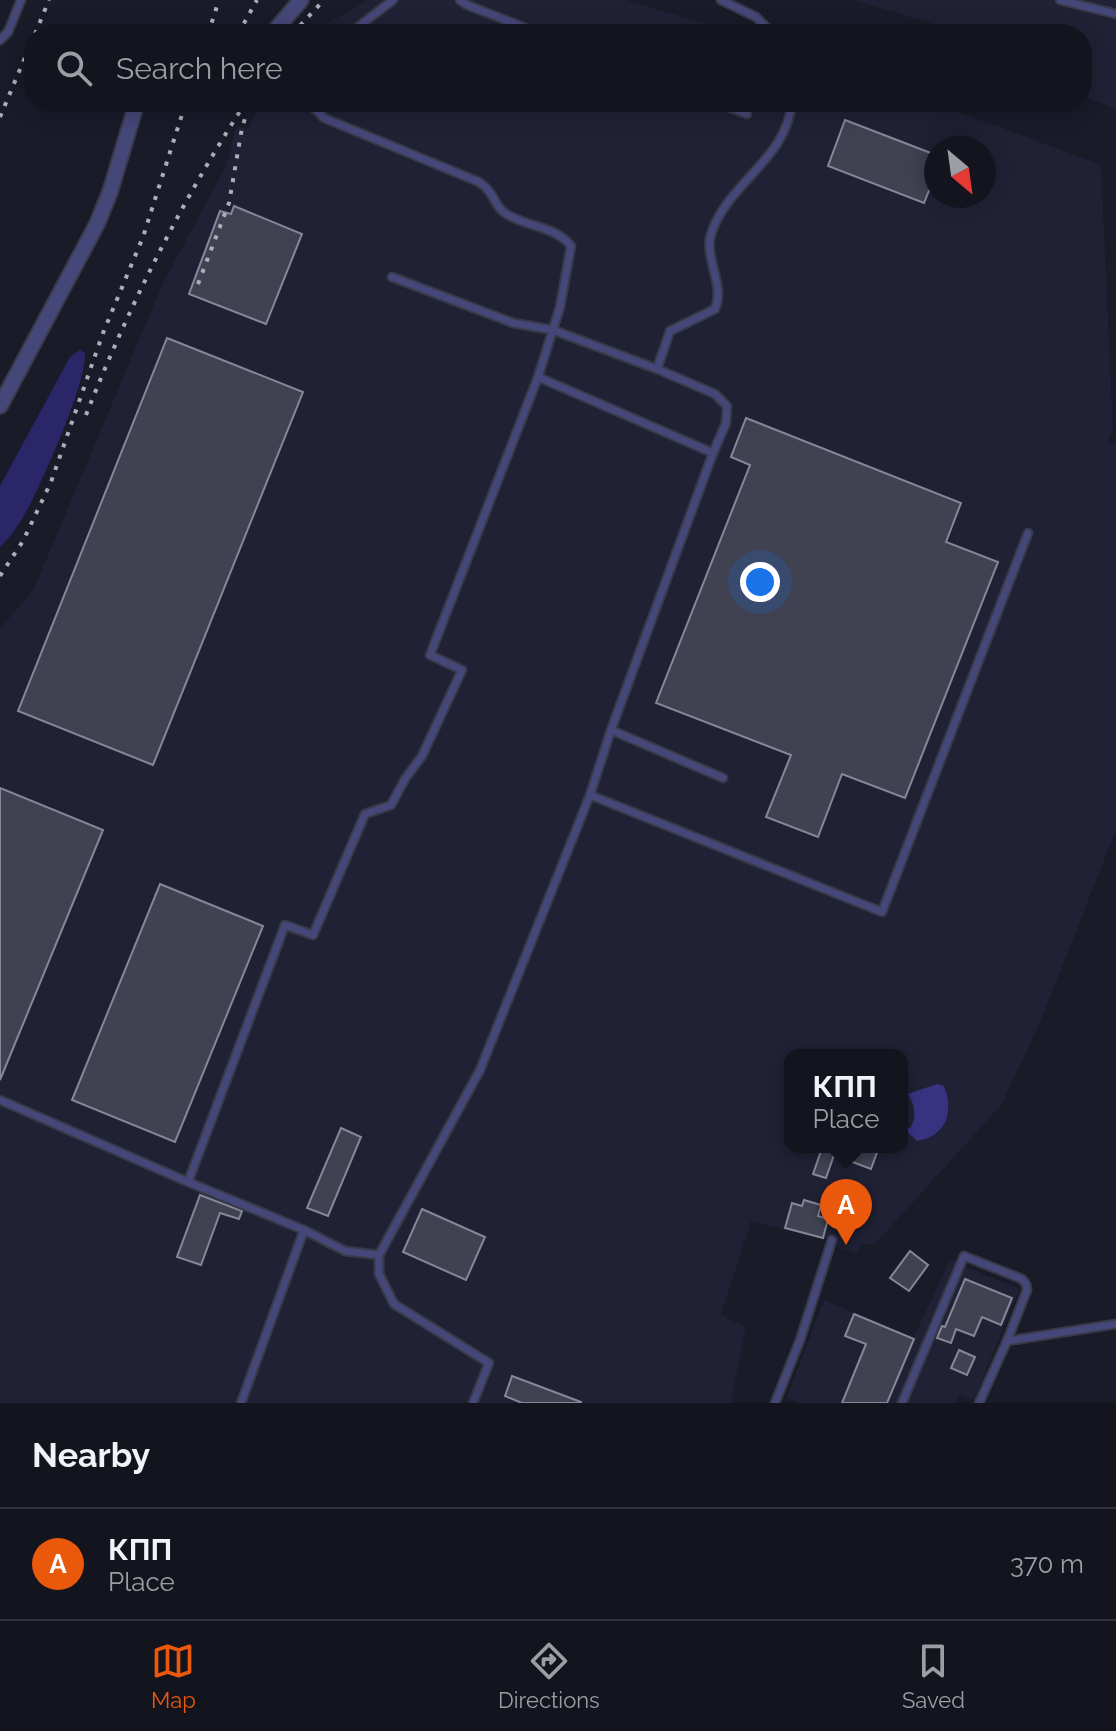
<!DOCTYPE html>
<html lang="en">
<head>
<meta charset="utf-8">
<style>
  :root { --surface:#14141f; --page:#21212c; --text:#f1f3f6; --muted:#9d9ea4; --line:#33333d; --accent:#ea580c }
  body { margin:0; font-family:Raleway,sans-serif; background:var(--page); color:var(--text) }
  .compass { position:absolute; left:924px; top:136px; width:72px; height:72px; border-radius:50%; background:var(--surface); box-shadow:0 4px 20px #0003; rotate:151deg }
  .you { position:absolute; left:760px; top:582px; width:28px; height:28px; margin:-20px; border:6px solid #fff; border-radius:50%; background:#1a73e8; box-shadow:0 0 0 12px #1a73e833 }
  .badge { display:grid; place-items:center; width:52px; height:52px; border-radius:50%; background:var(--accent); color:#fff; font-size:26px; font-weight:700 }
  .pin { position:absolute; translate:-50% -66px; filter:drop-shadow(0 2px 4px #0008) }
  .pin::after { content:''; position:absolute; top:42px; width:28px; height:24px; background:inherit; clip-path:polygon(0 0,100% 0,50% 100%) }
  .popup { position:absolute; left:784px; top:1049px; width:124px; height:104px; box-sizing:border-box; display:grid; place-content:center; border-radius:16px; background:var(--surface); filter:drop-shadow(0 2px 6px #0005); font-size:26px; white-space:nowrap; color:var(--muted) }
  .popup b { font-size:30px; color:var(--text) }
  .popup::after { content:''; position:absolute; left:50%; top:100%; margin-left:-16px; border:16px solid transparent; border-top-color:var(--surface) }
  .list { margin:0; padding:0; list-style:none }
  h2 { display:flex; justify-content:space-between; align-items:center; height:104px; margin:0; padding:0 32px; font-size:34px }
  h2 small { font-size:26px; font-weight:400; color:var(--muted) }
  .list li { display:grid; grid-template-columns:52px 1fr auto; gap:24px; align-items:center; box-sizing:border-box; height:112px; padding:0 32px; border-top:2px solid var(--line) }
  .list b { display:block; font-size:30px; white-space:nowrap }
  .list p { margin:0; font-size:26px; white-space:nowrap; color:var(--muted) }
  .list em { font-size:26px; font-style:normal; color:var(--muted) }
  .icon { flex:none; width:44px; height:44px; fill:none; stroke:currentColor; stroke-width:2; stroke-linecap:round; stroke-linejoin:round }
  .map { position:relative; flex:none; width:1116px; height:1403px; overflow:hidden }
  .search { position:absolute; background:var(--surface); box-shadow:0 4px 20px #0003; left:24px; right:24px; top:24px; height:88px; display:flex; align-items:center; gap:20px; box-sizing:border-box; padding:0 28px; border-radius:32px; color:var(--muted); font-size:30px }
  .sheet { height:216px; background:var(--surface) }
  nav { display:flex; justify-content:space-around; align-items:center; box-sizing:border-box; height:112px; border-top:2px solid var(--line); background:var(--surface); font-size:22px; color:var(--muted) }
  nav a { display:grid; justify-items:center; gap:4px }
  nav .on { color:var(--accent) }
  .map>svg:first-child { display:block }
  .built { fill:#202135; fill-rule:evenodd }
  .green { fill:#2b2668 }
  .forest { fill:#383380 }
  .building { fill:#404151; stroke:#86879a; stroke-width:2 }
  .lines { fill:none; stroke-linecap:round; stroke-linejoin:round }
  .lane-casing { stroke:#383946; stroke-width:11 }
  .street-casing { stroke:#383946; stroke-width:18 }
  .lane { stroke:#464779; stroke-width:7 }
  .street { stroke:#464779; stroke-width:14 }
  .rail { stroke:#adaeb9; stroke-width:4; stroke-dasharray:4 8; stroke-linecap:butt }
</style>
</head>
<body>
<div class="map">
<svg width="1116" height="1403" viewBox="0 0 1116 1403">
  <rect width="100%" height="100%" fill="#1a1b29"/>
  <g class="built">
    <path d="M368,0H626L738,34H309Z"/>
    <path d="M854,0H1116V109L1082,96V34H947L944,27Z"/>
    <path d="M260,102H932L1101,165L1113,431L1108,440L1116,445V830L1040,1022L1002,1104L874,1245L863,1243L856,1253L837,1247L838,1242L751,1221L721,1315L746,1327L731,1403H0V628L33,591L163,283L226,166L236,126L248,129ZM936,148H984V196H936ZM790,1055H902V1147H790Z"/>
    <path d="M950,1260L1019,1289L974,1400L959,1395L955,1403H801L787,1397L824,1300L913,1339Z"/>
  </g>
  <path class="green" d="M80,350L85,353C87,382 42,482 26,512C19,525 10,537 0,547V486L70,357Z"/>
  <path class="forest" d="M937,1084L944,1086C954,1111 947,1136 917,1141L904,1129L910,1128C918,1116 914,1105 908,1094Z"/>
  <g class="building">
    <path d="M845,120L936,155V173L924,203L828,166Z"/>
    <path d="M234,206L302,234L266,324L189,294L220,211L231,214Z"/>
    <path d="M167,338L303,392L153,765L18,711Z"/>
    <path d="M746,418L961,503L946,542L998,562L905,798L842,774L818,837L766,817L791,755L656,703L750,465L731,457Z"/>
    <path d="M0,788L103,830L0,1080Z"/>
    <path d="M160,884L263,926L175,1142L72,1100Z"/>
    <path d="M341,1128L361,1137L328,1216L307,1208Z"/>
    <path d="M814,1147H879L871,1169L834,1155L826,1178L813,1174L821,1151Z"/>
    <path d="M200,1195L242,1211L239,1219L220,1213L201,1265L177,1257Z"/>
    <path d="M804,1200L821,1205L818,1216L828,1219L823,1238L785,1228L792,1203L802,1206Z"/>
    <path d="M422,1209L485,1237L466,1280L403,1252Z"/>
    <path d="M910,1251L928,1265L909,1291L890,1278Z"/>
    <path d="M965,1279L1012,1298L1001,1325L982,1317L974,1336L956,1329L951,1343L937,1338L942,1326L945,1327Z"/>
    <path d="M854,1314L914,1339L887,1403H842L866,1344L845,1336Z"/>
    <path d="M959,1350L975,1357L967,1375L951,1368Z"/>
    <path d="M512,1376L581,1402V1403H522L505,1396Z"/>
  </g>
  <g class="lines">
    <defs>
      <g id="lane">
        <path d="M460,0L467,5L541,34"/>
        <path d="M721,0L756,17L773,34"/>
        <path d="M1060,0L1116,14"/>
        <path d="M349,34L393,0"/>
        <path d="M0,40L8,32L21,0"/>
        <path d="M312,102L314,108L324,118L479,182C497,194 493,207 508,215C528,227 555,226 571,246L560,307L538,377"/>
        <path d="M716,102L747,114"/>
        <path d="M392,277L513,323L553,330L657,369L670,331L715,309C726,285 702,256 712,231C731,180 786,160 792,102"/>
        <path d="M657,369L715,394L727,406L726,423L713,453"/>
        <path d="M611,730L723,778"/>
        <path d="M590,795L882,912L1028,533"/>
        <path d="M0,1100L188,1182"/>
        <path d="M304,1230L345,1251L379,1255"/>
        <path d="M241,1403L304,1230L188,1182L285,925L313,935L365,814L391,805L405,779L422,756L462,670L430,655L538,377L713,453L611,730L590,795L480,1070L379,1255V1274L394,1304L489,1363L473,1403"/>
        <path d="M775,1403L800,1340L832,1240"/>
        <path d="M902,1403L964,1256L1022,1279L1026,1284L1027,1290L1007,1341L1116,1324"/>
        <path d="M979,1403L1007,1341"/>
      </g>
      <g id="street">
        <path d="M272,34L301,0"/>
        <path d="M0,406L97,224L110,192L137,102"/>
      </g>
    </defs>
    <use href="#lane" class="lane-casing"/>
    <use href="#street" class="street-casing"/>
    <use href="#lane" class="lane"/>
    <use href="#street" class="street"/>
    <g class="rail">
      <path d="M35,34L49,0"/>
      <path d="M208,34L219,0"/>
      <path d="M238,34L257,0"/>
      <path d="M292,34L324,0"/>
      <path d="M0,117L34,36"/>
      <path d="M198,284L229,203L242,128L248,109"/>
      <path d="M86,415C129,306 182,200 246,102"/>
      <path d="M0,576L23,541L51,482L103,333L143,237L186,102"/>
    </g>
  </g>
</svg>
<svg class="compass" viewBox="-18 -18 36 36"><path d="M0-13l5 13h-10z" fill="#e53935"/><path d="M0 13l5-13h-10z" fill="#9d9ea4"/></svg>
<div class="you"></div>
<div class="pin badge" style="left:846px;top:1245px">A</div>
<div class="popup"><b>КПП</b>Place</div>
<div class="search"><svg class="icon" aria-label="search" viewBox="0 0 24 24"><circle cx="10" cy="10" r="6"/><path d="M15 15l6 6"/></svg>Search here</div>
</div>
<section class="sheet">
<h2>Nearby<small></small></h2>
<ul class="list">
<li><span class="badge">A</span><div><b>КПП</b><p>Place</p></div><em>370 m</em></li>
</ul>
</section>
<nav>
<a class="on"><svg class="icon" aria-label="map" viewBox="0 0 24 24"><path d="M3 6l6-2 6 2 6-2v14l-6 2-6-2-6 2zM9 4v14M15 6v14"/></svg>Map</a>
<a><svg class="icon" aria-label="directions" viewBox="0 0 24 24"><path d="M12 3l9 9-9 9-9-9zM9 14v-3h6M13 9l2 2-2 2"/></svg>Directions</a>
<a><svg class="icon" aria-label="saved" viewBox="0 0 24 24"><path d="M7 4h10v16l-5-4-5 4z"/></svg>Saved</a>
</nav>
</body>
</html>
